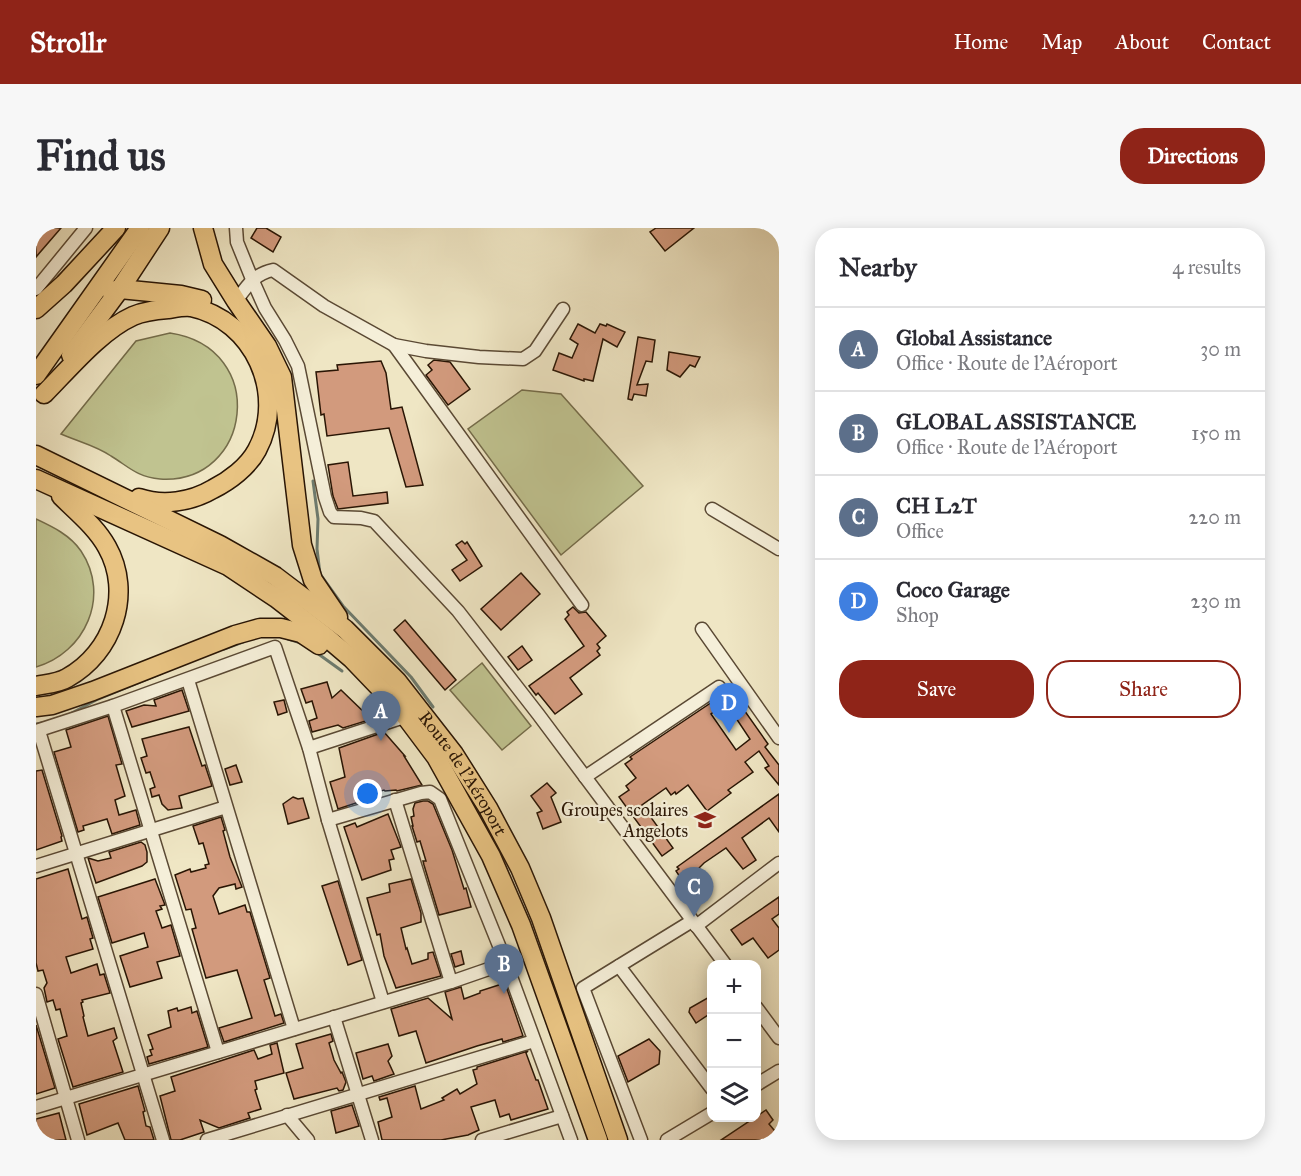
<!DOCTYPE html>
<html lang="en">
<head>
<meta charset="utf-8">
<style>
  :root { --surface:#fff; --page:#f7f7f7; --text:#2b2b33; --muted:#7c7c81; --line:#e1e1e2; --accent:#8f2418 }
  body { margin:0; font-family:"IM FELL Great Primer",serif; background:var(--page); color:var(--text) }
  .controls { position:absolute; right:18px; bottom:18px; display:grid; overflow:hidden; border-radius:12px; box-shadow:0 3px 15px #0003 }
  .controls button { width:54px; height:54px; display:grid; place-items:center; padding:0; border:0; border-bottom:2px solid var(--line); background:var(--surface); color:var(--text); font:30px sans-serif }
  .you { position:absolute; left:332px; top:566px; width:21px; height:21px; margin:-15px; border:4px solid #fff; border-radius:50%; background:#1a73e8; box-shadow:0 0 0 9px #1a73e833 }
  .badge { display:grid; place-items:center; width:39px; height:39px; border-radius:50%; background:var(--accent); color:#fff; font-size:20px; font-weight:700 }
  .pin { position:absolute; translate:-50% -50px; filter:drop-shadow(0 2px 3px #0008) }
  .pin::after { content:''; position:absolute; top:32px; width:21px; height:18px; background:inherit; clip-path:polygon(0 0,100% 0,50% 100%) }
  .list { margin:0; padding:0; list-style:none }
  h2 { display:flex; justify-content:space-between; align-items:center; height:78px; margin:0; padding:0 24px; font-size:26px }
  h2 small { font-size:20px; font-weight:400; color:var(--muted) }
  .list li { display:grid; grid-template-columns:39px 1fr auto; gap:18px; align-items:center; box-sizing:border-box; height:84px; padding:0 24px; border-top:2px solid var(--line) }
  .list b { display:block; font-size:22px; white-space:nowrap }
  .list p { margin:0; font-size:20px; white-space:nowrap; color:var(--muted) }
  .list em { font-size:20px; font-style:normal; color:var(--muted) }
  .actions { display:flex; gap:12px; padding:18px 24px }
  .actions a { flex:1; padding:14px 0; border:2px solid var(--accent); border-radius:24px; text-align:center; font-size:21px; color:var(--accent) }
  .actions .main { background:var(--accent); color:#fff }
  .icon { flex:none; width:33px; height:33px; fill:none; stroke:currentColor; stroke-width:2; stroke-linecap:round; stroke-linejoin:round }
  .map { position:relative; flex:none; width:743px; height:912px; overflow:hidden; border-radius:24px }
  header { display:flex; align-items:center; gap:36px; box-sizing:border-box; height:84px; padding:0 30px; background:var(--accent); color:#fff }
  header strong { font-size:28px }
  nav { display:flex; gap:33px; margin-inline-start:auto; font-size:21px }
  .intro { display:flex; align-items:center; justify-content:space-between; box-sizing:border-box; height:144px; padding:0 36px }
  h1 { margin:0; font-size:42px }
  .button { padding:15px 27px; border-radius:24px; background:var(--accent); color:#fff; font-size:21px; font-weight:700 }
  main { display:flex; gap:36px; padding:0 36px }
  aside { flex:1; background:var(--surface); border-radius:24px; box-shadow:0 3px 15px #0003 }
  .map>svg:first-child { display:block }
  .green { fill:#c0c390; stroke:#746c4a; stroke-width:1.5 }
  .lines { fill:none; stroke-linecap:round; stroke-linejoin:round }
  .stream { stroke:#6d7b6f; stroke-width:3 }
  .building { fill:#d29a7d; stroke:#291504; stroke-width:1.5; fill-rule:evenodd }
  .minor-casing { stroke:#5a4934; stroke-width:15 }
  .highway-casing { stroke:#291504; stroke-width:21 }
  .minor { stroke:#f5efd9; stroke-width:12 }
  .highway { stroke:#e8c382; stroke-width:18 }
  .labels { text-anchor:middle; dominant-baseline:central; stroke-width:4.5; stroke-linejoin:round; paint-order:stroke }
  .street-label { font-size:18px; fill:#291504; stroke:#f5efd9 }
  .poi-label { font-size:18px; fill:#291504; stroke:#f5efd9; text-anchor:end }
</style>
</head>
<body>
<header>
<strong>Strollr</strong>
<nav><a>Home</a><a>Map</a><a>About</a><a>Contact</a></nav>
</header>
<div class="intro"><h1>Find us</h1><a class="button">Directions</a></div>
<main>
<div class="map">
<svg width="743" height="912" viewBox="0 0 743 912">
  <rect width="100%" height="100%" fill="#efe6c4"/>
  <filter id="stains"><feTurbulence type="fractalNoise" baseFrequency=".00333" numOctaves="4"/><feColorMatrix values="0 0 0 0 .2 0 0 0 0 .09 0 0 0 0 .02 0 0 0 .5 -.17"/></filter>
  <radialGradient id="worn" r=".72"><stop offset=".6" stop-color="#630" stop-opacity="0"/><stop offset="1" stop-color="#630" stop-opacity=".3"/></radialGradient>
  <g class="green">
    <path d="M134,105C234,120 216,257 124,251C101,249 93,239 75,228C61,218 41,213 25,206L100,113Z"/>
    <path d="M486,162L525,166L607,258L525,327L432,201Z"/>
    <path d="M0,291C17,299 34,307 45,323C75,368 49,425 0,439Z"/>
    <path d="M446,435L495,498L466,522L414,462Z"/>
  </g>
  <g class="lines">
    <g class="stream">
      <path d="M277,253L282,291L281,321L284,346L307,378L375,449L397,479"/>
      <path d="M252,411L265,415"/>
      <path d="M188,421L207,414"/>
      <path d="M281,425L306,443"/>
      <path d="M34,486L62,471L126,445"/>
      <path d="M0,496L11,494"/>
    </g>
  </g>
  <g class="building">
    <path d="M0,0H25L0,29Z"/>
    <path d="M221,0H230L245,9L237,24L215,10Z"/>
    <path d="M620,0H658L629,23L614,4Z"/>
    <path d="M542,96L559,105L564,96L570,98L571,96L589,104L581,119L567,111L557,153L548,151V153L517,142L523,125L536,130L542,116L534,111Z"/>
    <path d="M602,109L619,112L616,134L610,133L601,157L612,156L610,168L598,166L596,172L592,171Z"/>
    <path d="M633,124L664,129L659,139L654,137L644,149L631,142Z"/>
    <path d="M398,132L414,134L434,161L412,177L390,147L396,142L392,137Z"/>
    <path d="M345,133L350,145L355,181L366,179L387,257L370,259L353,200L291,208L288,186L285,187L280,144L302,142L301,137Z"/>
    <path d="M312,234L317,268L351,264L352,275L302,281L297,268L292,237Z"/>
    <path d="M426,313L429,316L431,314L446,338L424,353L416,342L431,332L420,317Z"/>
    <path d="M485,345L504,366L465,402L445,381Z"/>
    <path d="M537,379L543,385L550,384L570,408L561,416L564,420L561,423L564,427L534,450L546,466L519,486L502,465L500,467L493,458L548,418L529,391L533,387L531,384Z"/>
    <path d="M369,392L420,452L409,462L358,402Z"/>
    <path d="M486,418L496,432L482,442L472,429Z"/>
    <path d="M291,454L296,470L305,462L334,490L333,492L307,500L302,497L276,504L273,493L281,490L276,473L270,475L265,461Z"/>
    <path d="M146,462L153,483L96,499L90,483L108,477L120,478L118,472Z"/>
    <path d="M691,462L699,473L701,472L732,516L729,519L743,537V557L729,540L733,538L723,523L709,534L717,544L692,562L695,565L671,583L652,557L640,566L639,564L635,567L630,560L606,577L637,620L626,628L583,569L593,562L590,558L600,550L589,536L596,531L594,529L688,466ZM690,475L714,511L700,522L675,486Z"/>
    <path d="M248,472L251,484L242,487L238,474Z"/>
    <path d="M72,488L86,536L80,537L89,568L79,572L83,587L100,582L104,597L76,606L71,591L47,598L48,602L42,604L18,524L35,519L30,502Z"/>
    <path d="M153,499L166,538L169,537L176,558L143,568L146,580L132,582L126,576L123,567L116,569L114,561L119,559L114,544L110,545L105,530L111,528L106,511Z"/>
    <path d="M348,504L369,528H368L386,557L361,563L360,562L349,563L348,562L322,570L323,574L302,581L294,554L309,549L303,520Z"/>
    <path d="M200,537L206,554L194,557L189,541Z"/>
    <path d="M6,542L26,608L25,609L26,613L0,622V543Z"/>
    <path d="M511,555L520,565L515,569L525,594L507,601L501,585L506,583L495,568Z"/>
    <path d="M743,566V604L733,590L706,610L720,632L707,641L690,620L668,635L663,640L671,651L661,658L669,670L657,678L652,671L656,667L640,643L643,641L641,639Z"/>
    <path d="M257,569L262,571L267,570L273,590L252,596L247,576Z"/>
    <path d="M387,573H392L397,576L416,622L428,661L430,660L435,679L403,687L388,637L387,633H390L384,613L381,614L376,598H377L375,589L378,588L377,581L379,575Z"/>
    <path d="M352,586L365,619L355,622L358,631L353,632L355,642L326,652L308,599L319,595L321,599Z"/>
    <path d="M185,589L189,602L187,603L194,629L206,659L200,661L199,656L183,660L177,668L183,686L209,677L211,684H214L234,750L228,752L239,788L245,786L248,795L188,814L183,800L216,790L201,742L170,750L156,701L160,700L155,681L150,682L139,647L154,641L155,644L170,640L169,637L173,636L167,615L163,616L157,598Z"/>
    <path d="M105,614L109,617L111,624V634L106,638L60,655L52,630L62,633L75,630L73,624Z"/>
    <path d="M32,641L46,691L51,689L57,710L54,711L57,721L30,729L35,745L61,736L64,747L68,746L74,765L46,772L47,774L45,775L48,788L47,789L52,808L78,800L81,810L77,813L87,844L37,859L22,811L31,808L24,781L20,782L17,772L11,774L8,760L11,755L7,742L2,743L0,735V651Z"/>
    <path d="M119,651L129,677L124,678L126,681L120,683L126,700L135,697L144,728L121,734L126,750L94,759L84,728L112,719L108,705L76,715L62,669Z"/>
    <path d="M375,651L385,685V694L365,700L370,721L371,720L376,736L392,731V725L397,724L405,748L360,760L348,728L344,706L341,707L331,670L354,664L353,656Z"/>
    <path d="M302,653L326,732L312,737L286,658Z"/>
    <path d="M743,669V686L736,691L743,700V722L732,730L717,710L706,717L695,702Z"/>
    <path d="M425,723L428,736L419,739L415,726Z"/>
    <path d="M469,755L487,808L467,814L466,811L441,818L390,835L380,803L363,808L355,781L392,770L416,791L409,764L425,759L428,771L444,765V763Z"/>
    <path d="M675,768V785L660,795L653,784L654,780Z"/>
    <path d="M155,779L156,785L161,783L172,819L113,836L111,829L116,827L114,822L117,821L112,807L135,799L132,783L141,780L142,783Z"/>
    <path d="M0,797L19,860L0,866Z"/>
    <path d="M295,806L297,813L293,815L298,832L305,845L306,844L310,854L307,862L303,863L301,860L258,871L250,845L267,840L260,816Z"/>
    <path d="M613,811L624,823L623,836L592,854L582,828Z"/>
    <path d="M241,815L248,845L219,853L221,861L219,862L225,881L212,885L214,890L183,900L164,892L168,904L144,912H135L124,868L139,863L135,849L218,822L222,831L236,826L234,817Z"/>
    <path d="M352,816L356,828L352,833L358,846L338,853L336,848L327,851L320,825Z"/>
    <path d="M492,823L490,825L500,852H502L512,881L475,892L473,886L464,889L459,872L435,879L443,902L432,907L405,912H346L342,894L356,889L351,870L344,872L343,869L379,858L385,881L408,872L406,870L421,861L424,866L441,856L437,842L441,841V839Z"/>
    <path d="M102,858L109,883L107,884L110,898L114,899L118,912H89L82,895L51,907L43,876Z"/>
    <path d="M316,877L323,898L300,905L295,883Z"/>
    <path d="M730,882L737,892L733,896L743,908L738,912H685Z"/>
    <path d="M23,885L30,912H0V891Z"/>
  </g>
  <g class="lines">
    <defs>
      <g id="minor">
        <path d="M200,0L201,14L216,51L229,80L249,112L262,138L289,269L294,284L298,289L325,290L338,293L422,383L502,486L689,736"/>
        <path d="M0,61L50,0"/>
        <path d="M200,73C211,58 218,46 237,42L288,78L358,117L390,123L443,129L487,131L499,123L527,81"/>
        <path d="M358,117L546,377"/>
        <path d="M676,281L743,321"/>
        <path d="M666,401L743,510"/>
        <path d="M152,452L258,801"/>
        <path d="M77,478L182,824"/>
        <path d="M0,503L77,478L239,419L273,520L292,592L347,774"/>
        <path d="M3,503L127,912"/>
        <path d="M273,520L368,489"/>
        <path d="M549,549L683,459"/>
        <path d="M359,572L415,754"/>
        <path d="M292,592L385,565L394,564L404,571L470,735L535,912"/>
        <path d="M0,638L190,579"/>
        <path d="M660,698L743,635"/>
        <path d="M583,738L676,861"/>
        <path d="M0,766L42,912"/>
        <path d="M720,779L743,810"/>
        <path d="M298,789L336,912"/>
        <path d="M720,857L743,843"/>
        <path d="M0,879L415,754L470,735"/>
        <path d="M251,887L272,912"/>
        <path d="M171,912L498,813"/>
        <path d="M446,912L526,888"/>
        <path d="M605,912L547,760L656,693"/>
        <path d="M631,912L676,885"/>
      </g>
      <g id="highway">
        <path d="M167,0L177,36L200,73L231,118L246,149L266,317L277,352L302,389"/>
        <path d="M75,63L84,61L145,67L166,72"/>
        <path d="M0,81L28,56L80,0"/>
        <path d="M35,127L84,61L124,0"/>
        <path d="M0,147L104,0"/>
        <path d="M8,166C33,141 64,103 97,88C108,83 120,82 132,81C139,80 148,78 155,79C218,92 251,166 221,222C212,239 193,253 177,261C155,274 127,278 103,270"/>
        <path id="s1" d="M0,227L184,317L239,348L309,401L361,453L418,526L452,580L484,640L505,690L582,912"/>
        <path d="M0,251L192,338L240,370L289,408L316,431L364,481L400,529L455,628L485,697L562,912"/>
        <path d="M0,458C10,456 23,455 31,450C77,425 97,365 71,319C60,299 41,284 25,268"/>
        <path d="M0,479L16,477L57,463L199,407L224,400H245L265,405L283,417"/>
      </g>
    </defs>
    <use href="#minor" class="minor-casing"/>
    <use href="#highway" class="highway-casing"/>
    <use href="#minor" class="minor"/>
    <use href="#highway" class="highway"/>
  </g>
  <defs>
    <symbol id="school-bare" viewBox="-9 -9 18 18"><path d="M0-5L7-2L0 1L-7-2ZM-4 1L0 2.5L4 1V4Q0 6-4 4Z" fill="#8f2418" stroke="#f5efd9" stroke-width="2.5" paint-order="stroke"/></symbol>
  </defs>
  <g fill-rule="evenodd">
    <use href="#school-bare" x="654" y="577" width="30" height="30"/>
  </g>
  <g class="labels">
    <g class="street-label">
      <text stroke="none"><textPath href="#s1" startOffset="543">Route de l'Aéroport</textPath></text>
    </g>
    <g class="poi-label">
      <text x="652" y="582">Groupes scolaires<tspan x="652" dy="21">Angelots</tspan></text>
    </g>
  </g>
  <rect width="100%" height="100%" filter="url(#stains)"/>
  <rect width="100%" height="100%" fill="url(#worn)"/>
</svg>
<div class="controls">
<button>+</button>
<button>−</button>
<button><svg class="icon" aria-label="layers" viewBox="0 0 24 24"><path d="M12 4l9 5-9 5-9-5zM3 14l9 5 9-5"/></svg></button>
</div>
<div class="you"></div>
<div class="pin badge" style="left:345px;top:513px;background:#5c6f8a">A</div>
<div class="pin badge" style="left:468px;top:766px;background:#5c6f8a">B</div>
<div class="pin badge" style="left:658px;top:689px;background:#5c6f8a">C</div>
<div class="pin badge" style="left:693px;top:505px;background:#3f7fe0">D</div>
</div>
<aside>
<h2>Nearby<small>4 results</small></h2>
<ul class="list">
<li><span class="badge" style="background:#5c6f8a">A</span><div><b>Global Assistance</b><p>Office · Route de l'Aéroport</p></div><em>30 m</em></li>
<li><span class="badge" style="background:#5c6f8a">B</span><div><b>GLOBAL ASSISTANCE</b><p>Office · Route de l'Aéroport</p></div><em>150 m</em></li>
<li><span class="badge" style="background:#5c6f8a">C</span><div><b>CH L2T</b><p>Office</p></div><em>220 m</em></li>
<li><span class="badge" style="background:#3f7fe0">D</span><div><b>Coco Garage</b><p>Shop</p></div><em>230 m</em></li>
</ul>
<div class="actions"><a class="main">Save</a><a>Share</a></div>
</aside>
</main>
</body>
</html>
